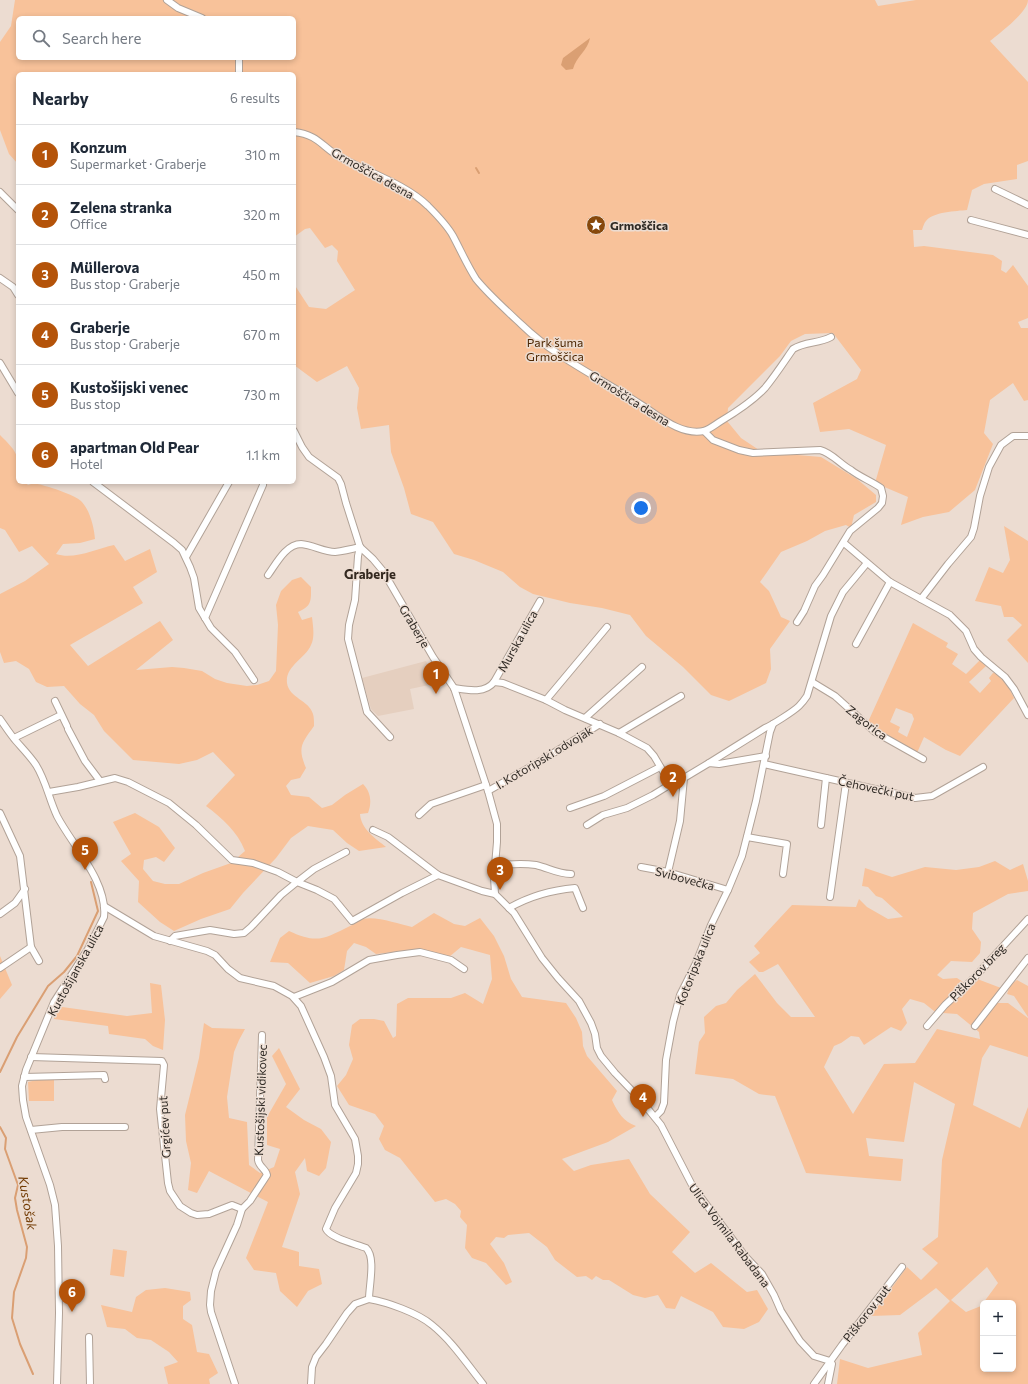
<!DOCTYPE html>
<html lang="en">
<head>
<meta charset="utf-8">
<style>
  :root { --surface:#fff; --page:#f6f6f7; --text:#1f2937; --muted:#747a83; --line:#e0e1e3; --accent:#b45309 }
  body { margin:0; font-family:Commissioner,sans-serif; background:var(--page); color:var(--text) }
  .controls { position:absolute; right:12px; bottom:12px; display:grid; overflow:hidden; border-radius:6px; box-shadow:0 2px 6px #0003 }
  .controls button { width:36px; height:36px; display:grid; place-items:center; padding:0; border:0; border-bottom:1px solid var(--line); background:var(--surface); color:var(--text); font:20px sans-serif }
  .you { position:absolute; left:641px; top:508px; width:14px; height:14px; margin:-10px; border:3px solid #fff; border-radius:50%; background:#1a73e8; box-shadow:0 0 0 6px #1a73e833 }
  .badge { display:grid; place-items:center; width:26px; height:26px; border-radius:50%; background:var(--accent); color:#fff; font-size:13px; font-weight:700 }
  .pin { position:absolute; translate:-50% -33px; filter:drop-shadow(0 1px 2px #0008) }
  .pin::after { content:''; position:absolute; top:21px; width:14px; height:12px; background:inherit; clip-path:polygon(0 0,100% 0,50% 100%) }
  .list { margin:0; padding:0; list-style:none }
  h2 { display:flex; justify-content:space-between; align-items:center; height:52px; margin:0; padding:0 16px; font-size:17px }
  h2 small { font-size:13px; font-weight:400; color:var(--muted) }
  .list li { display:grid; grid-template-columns:26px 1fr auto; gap:12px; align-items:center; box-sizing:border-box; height:60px; padding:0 16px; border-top:1px solid var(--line) }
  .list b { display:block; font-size:15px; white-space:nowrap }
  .list p { margin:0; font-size:13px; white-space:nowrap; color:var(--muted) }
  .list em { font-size:13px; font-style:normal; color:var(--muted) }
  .icon { flex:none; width:22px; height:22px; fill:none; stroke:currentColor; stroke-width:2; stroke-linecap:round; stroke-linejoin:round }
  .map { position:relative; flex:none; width:1028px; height:1384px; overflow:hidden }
  .search { position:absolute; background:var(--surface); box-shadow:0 2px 6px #0003; left:16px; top:16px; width:280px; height:44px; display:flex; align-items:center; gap:10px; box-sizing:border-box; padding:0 14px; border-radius:6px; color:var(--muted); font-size:15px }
  .panel { position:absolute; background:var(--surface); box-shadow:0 2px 6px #0003; left:16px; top:72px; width:280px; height:412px; border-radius:6px }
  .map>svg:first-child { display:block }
  .built { fill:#e5cfbf }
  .green { fill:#f8c29a; fill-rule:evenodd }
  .water { fill:#da9f73 }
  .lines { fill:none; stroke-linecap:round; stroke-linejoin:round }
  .stream { stroke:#da9f73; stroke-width:2 }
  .minor-casing { stroke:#b1a297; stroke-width:8 }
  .minor { stroke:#fff; stroke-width:6 }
  .labels { text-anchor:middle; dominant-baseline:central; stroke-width:3; stroke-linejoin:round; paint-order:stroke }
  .street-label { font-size:12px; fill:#2f2a25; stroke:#ecdcd1 }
  .poi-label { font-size:12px; font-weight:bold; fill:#2f2a25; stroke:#ecdcd1; text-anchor:start }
  .park-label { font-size:12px; fill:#4d2703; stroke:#ecdcd1 }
  .neighbourhood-label { font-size:13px; font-weight:bold; fill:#33281f; stroke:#ecdcd1 }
  .water-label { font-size:13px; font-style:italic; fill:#733c05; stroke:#ecdcd1 }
</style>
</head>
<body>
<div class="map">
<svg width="1028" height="1384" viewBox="0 0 1028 1384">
  <rect width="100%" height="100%" fill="#ecdcd1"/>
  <path class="built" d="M426,661L432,674L427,676L429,685L410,689L414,709L378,716L371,709L362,678Z"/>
  <g class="green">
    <path d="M15,0H875L878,6L916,0H1028C1028,12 1000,33 990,41L1028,82V161L1017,165V179L984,184L972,190L967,210C957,211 932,212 926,221C924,223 923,227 922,230H913L914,247L924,246L993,255L1002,261L1001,270L1006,273L1013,265L1028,286V318L1018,322L1021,328H1028V400L1024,401L1013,383L990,400L984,433L993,444L975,490L949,512L923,517L901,525L908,497L875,483L886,445L849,429L820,432L813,403L857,379L861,370L833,333L805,334L791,341L780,356L728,408L727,421L741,438L762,452L821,457L857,479L876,495V502L854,515L851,528L846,525L825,531L807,541L781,552L760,582L769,591L781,617L790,621L770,649L771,669L766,683L729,701L711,695L683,667L646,636L630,615L602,608L570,603L533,594L520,587L503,572L474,560L454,554L433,522L411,514L404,488L391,452L389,425L361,429L357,408L359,388L347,366L317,382L294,365V284L309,307L326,309L355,290L337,261L338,251L332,245L325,248L310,228L305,229L294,237V74H18V164L9,154L0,130V42L11,26ZM18,18H294V58H18Z"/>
    <path d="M0,435C20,455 18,454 18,482H25L28,485C35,482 41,485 49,487C58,490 74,495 81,501C90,510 94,527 95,539L80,543L63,544L56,554C74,560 96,549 114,545L125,561L150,549L157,572L133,587L143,603L70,645L88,666L160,621L173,640L136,670L172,667L184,668L202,671L215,679L227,683L247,686L257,685L269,681L276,671L278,625L276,605L281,591L292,580L301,577L311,587C311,601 312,606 298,612L302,620L312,617C313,626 315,637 311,645C305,659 285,666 287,683C289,698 309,700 313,714C314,717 314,722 314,726C302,743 297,747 306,768L300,778L291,780L286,786L291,795L309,797L322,808L332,805L345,795L363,784C371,792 372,803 368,813L360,814C361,829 375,838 386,847L359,851L347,843L333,830L308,826L291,838L276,858L243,893L230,909L201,919L174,931L160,922L138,902L139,881L121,861L131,854L113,822L135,813L159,827L175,848L164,862L156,857L144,860L143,869L153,881L165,884H179L203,873L231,863L245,851C237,831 223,819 206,806L235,775L213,752L197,760L179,764L133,760L104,731L94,715L80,704L64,686L47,687L36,682L29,669L16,661L4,663L0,652V594L25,581L49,564L32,546L19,552L5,530L0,528Z"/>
    <path d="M1004,526L1028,541V663L1007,640L1022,625L1013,617H1004L1001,606L975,601L989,567L1003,573L1010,560Z"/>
    <path d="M913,623L948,643L946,647L958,654L952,664L966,674L980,660L986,666L969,682L980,693L991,681L989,678L993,673H995L1007,684L1014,698L960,756L946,750L924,737L917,753L874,729L868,722ZM896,708L912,714L914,719L907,737L898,732L900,727L890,722Z"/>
    <path d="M995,861L1010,870L1023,864L1028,881V891L1008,894L973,913L972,929L981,942L980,953L972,962L951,961L937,975L943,979L957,978L966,984L972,977L1001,988L997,1003H1008L1028,1018V1057L990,1045L982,1058L973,1105L1020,1128L1028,1107V1384H837L840,1359L868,1368L922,1355L918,1333L950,1301L936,1288L900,1315L871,1316L907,1267L921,1280L938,1263L922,1249L938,1237L942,1160L955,1104L914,1082L904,1142L866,1138L869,1156L903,1159L901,1181L806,1173L775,1096L759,1094L733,1079L695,1074L699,1042L705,1033L704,1017L716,1006L726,1003L737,990L755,974L777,1003L791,1017H815L778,964L763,972H759L749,962L760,953L754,946L792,905L856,907L859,899L867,907L888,919L903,917L882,898L876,896L868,887L862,886L865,868L892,877L925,867L956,870L979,867ZM910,999L924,1003L934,1011L943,1013L957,1014L979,1032L980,1039L937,1029L915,1063L884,1064L853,1114L824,1067L834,1046L841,1043L851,1036L859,1037L864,1045L891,1027L901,1031L907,1023L902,1009ZM987,1267L998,1283L981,1306L966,1312L951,1300ZM983,1303H1013V1369H983Z"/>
    <path d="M434,913L454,924L465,926L480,918L494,936L504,956L511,979L522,997L566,1003L576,1018L582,1032L583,1046L587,1056L617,1091L612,1100C618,1113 623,1121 636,1126L608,1142L562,1159L574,1171L591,1165L629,1159L650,1194L690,1232L672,1252L695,1273L711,1263L747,1292L757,1290L768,1309L759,1322L744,1329L723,1327L713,1312L681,1296L675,1309L666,1308L658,1295L645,1298L633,1295L609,1280H603L596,1276L592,1280L586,1276L577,1277L555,1260L547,1247L529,1233L508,1235L504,1238L496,1237L490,1244L504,1263L512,1282L506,1285L486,1263L472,1258L465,1248L467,1225L460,1217L461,1211L455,1204L446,1199L435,1202L400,1158L385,1150L379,1139L384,1126L375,1114L349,1105L337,1086L346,1075L353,1059L349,1045L352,1025L360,1019H374L384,1021L393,1038L396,1036L397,1004L408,998H451L465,993L483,1004L492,979L490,955L461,947L449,957L420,949L376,954L366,947L354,943L347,951L344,970L334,976L310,983L288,963L270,962L280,938L289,931C317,944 324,939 350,926C354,924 359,920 363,919C377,916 398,924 412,927Z"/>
    <path d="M0,956L12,985L0,999Z"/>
    <path d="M1017,980L1028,986V1017L1014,996L1007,994L1010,985Z"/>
    <path d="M150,983L161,985L165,1020L163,1050L153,1046L145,1039L109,1034L108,1026L54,1019L55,1006L127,1016L152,1013Z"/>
    <path d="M204,1023L212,1028L245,1029L239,1040L234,1052L227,1097L229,1118L247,1122L249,1165L260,1173L274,1167L280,1149L267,1145V1117L286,1084L272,1056L279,1048L300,1089L286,1107L304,1120L321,1129L331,1142L326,1168L319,1176L307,1171L305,1158L295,1172L300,1194L282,1247L299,1252V1266L319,1269L322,1284L308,1291L297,1307L280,1291L276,1273L254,1270L246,1258L268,1202L209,1171L197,1193L188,1190L191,1163L186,1141L185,1115L199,1058Z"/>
    <path d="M41,1079H54V1101H29L28,1082Z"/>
    <path d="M113,1249L127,1251L124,1277L110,1275Z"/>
    <path d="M165,1288L190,1292L191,1300L183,1306V1319L192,1325L197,1352L209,1354L218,1373L209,1379L210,1384H168L164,1367L178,1362L169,1352L151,1340L137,1338L125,1329L107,1327L101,1305L132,1312L136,1297L146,1290Z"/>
  </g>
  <path class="water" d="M590,38C588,50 576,57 573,69L566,70L561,65L563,58Z"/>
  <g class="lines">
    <g class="stream">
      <path d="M476,168L479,173"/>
      <path d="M0,1072L17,1037L48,986L64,972L77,956L98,911L91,882"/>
      <path d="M0,1127L6,1138L5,1149L18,1185L15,1198L17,1210L27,1247L26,1258L14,1292L12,1318L20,1344L33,1374"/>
    </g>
    <defs>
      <g id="minor">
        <path d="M167,0L178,8L202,18"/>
        <path d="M239,74V58"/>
        <path d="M294,132C321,135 322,149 344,159C372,174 405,184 428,206C437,215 447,225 453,236C461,251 467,265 476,279C488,294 507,311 522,325C555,357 598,377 637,402C657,414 679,436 704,431C710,429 716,424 721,421C736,412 753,401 765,388C775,376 784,362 793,349C806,341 818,344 831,337"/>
        <path d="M995,189L1028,205"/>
        <path d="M0,192L18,210"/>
        <path d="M971,220L1028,235"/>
        <path d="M0,278L13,287L18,295"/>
        <path d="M0,363L18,393"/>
        <path d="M294,431L302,447L309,457L338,478L341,484L346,503L360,547L373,559L383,571L433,657L454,688L488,791L497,824V842L494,877L495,894L514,913L542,958L558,978L579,1001L591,1023L595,1034L597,1048L601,1056L615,1073L639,1098L661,1125L693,1187L745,1256L762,1274L774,1295L781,1311L800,1341L814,1356L830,1361"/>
        <path d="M704,431L713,440L739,450L753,453L820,450C832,453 840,464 851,470C860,477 871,481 881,488L883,496L882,503L878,508L850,531L823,575L815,586L804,611L797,622"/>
        <path d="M93,482L174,543L182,550L190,567L194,578L199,608L211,628L235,652L254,680"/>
        <path d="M844,543L890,582L950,615L966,631L974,649L981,657L1005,677L1014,689L1028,715"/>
        <path d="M360,547L358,556L355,600L349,625L348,639L367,712L390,737"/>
        <path d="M186,557L229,482"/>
        <path d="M268,575C276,564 286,544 301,544C313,545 324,552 335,552C343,551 352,549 360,547"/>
        <path d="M921,599L948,564L971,537L974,528L980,496L989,467L1001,445L1013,436H1028"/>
        <path d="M205,618L263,485"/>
        <path d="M856,644L890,582"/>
        <path d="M494,682L540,601"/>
        <path d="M812,682L835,696L875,732L923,759"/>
        <path d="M454,688C467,690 485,694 494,682L503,683L546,700L565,710L619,733L647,748L654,756L667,778L671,781H677L684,778L709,763L719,764L766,756"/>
        <path d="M546,700L607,627"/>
        <path d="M55,701L67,726"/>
        <path d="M585,718L642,667"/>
        <path d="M0,719C5,726 10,734 16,741C23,749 30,756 36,765C46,781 49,799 57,816C72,845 108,882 104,917L88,949L54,1002L26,1070L22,1086L23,1100L26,1117L50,1185L55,1205L58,1246L59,1313L57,1384"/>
        <path d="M68,729L85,761L100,781"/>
        <path d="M619,733L681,696"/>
        <path d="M14,738L61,715"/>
        <path d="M709,763L765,728C772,725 794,711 799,706C802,703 805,699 807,696L831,616L843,592L867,563"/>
        <path d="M764,764L915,798L932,796L983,767"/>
        <path d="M488,791L539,762L600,724"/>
        <path d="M49,792L78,787L115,778L128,782L169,803L196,825L232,860L253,863L278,872L297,882L314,869L346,852"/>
        <path d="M570,808L604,796L660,767"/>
        <path d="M0,813L20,856L31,947L39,961"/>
        <path d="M419,815L431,804L486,785"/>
        <path d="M587,825L603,815L627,808L653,795L666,787L671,781"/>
        <path d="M821,825L826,778"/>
        <path d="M373,830L388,837L438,875L482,891L495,894"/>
        <path d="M747,837L787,844L783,874"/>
        <path d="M495,866C508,864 523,863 536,865C549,868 557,874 571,874"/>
        <path d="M641,867L668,872L728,890"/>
        <path d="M668,872L680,821L684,778"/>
        <path d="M830,897L846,783"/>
        <path d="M104,906L154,936L207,951L215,955L228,969L240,978L274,986L292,996L301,1006L324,1057L331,1076L335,1105L355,1139L358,1156V1164L356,1173L335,1208L326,1229C330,1238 356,1244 366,1248C376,1257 369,1286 369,1299"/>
        <path d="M509,908C530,896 552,890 575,888L583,908"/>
        <path d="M0,914L15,903L25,889"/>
        <path d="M170,941L175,936L210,930L234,934L244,933L251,927L281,895L297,882L317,890L334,899L352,921L402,893L438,875"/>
        <path d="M0,968L31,947"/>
        <path d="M294,997L332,982L369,960L397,955L420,952L451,960L464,969"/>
        <path d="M927,1026L945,1005L973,979L1028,919"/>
        <path d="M975,1026L1028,958"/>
        <path d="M31,1057L162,1061L164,1065L160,1109L168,1183L170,1191L180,1206L191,1213L197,1215L209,1214L232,1205L242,1209"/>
        <path d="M24,1077L104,1075L105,1079"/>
        <path d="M655,1117L661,1111L664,1103L666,1060L673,1022L680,995L696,963L711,925L728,890L742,856L756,801L770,732L773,724"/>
        <path d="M31,1130L62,1127H125"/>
        <path d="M369,1299C387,1302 418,1313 432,1325C452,1341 467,1364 483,1384"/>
        <path d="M89,1337L90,1384"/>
        <path d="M235,1384L211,1312L210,1305L211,1291L216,1271L237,1225L242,1209L250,1201L267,1175C266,1169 259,1167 258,1160L262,1035"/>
        <path d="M311,1384L312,1367L316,1357L326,1344L347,1313L355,1304L369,1299"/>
        <path d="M814,1384L842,1345L902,1267"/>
        <path d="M828,1384L832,1364L830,1361"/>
      </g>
    </defs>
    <use href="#minor" class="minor-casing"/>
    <use href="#minor" class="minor"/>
  </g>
  <defs>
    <symbol id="sight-disc" viewBox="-11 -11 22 22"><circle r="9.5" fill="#87490c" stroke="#ecdcd1"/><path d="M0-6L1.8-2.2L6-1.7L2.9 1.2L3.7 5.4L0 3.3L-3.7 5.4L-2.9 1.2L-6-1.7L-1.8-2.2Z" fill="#fff"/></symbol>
  </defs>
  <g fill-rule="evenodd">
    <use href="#sight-disc" x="585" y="214" width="22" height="22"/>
  </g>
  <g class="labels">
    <g class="street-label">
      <text transform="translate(373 173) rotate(29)">Grmoščica desna</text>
      <text transform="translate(630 398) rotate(32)">Grmoščica desna</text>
      <text transform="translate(415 626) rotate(59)">Graberje</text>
      <text transform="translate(517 641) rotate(-61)">Murska ulica</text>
      <text transform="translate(867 722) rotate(38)">Zagorica</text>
      <text transform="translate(544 757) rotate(-31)">I. Kotoripski odvojak</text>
      <text transform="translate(876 788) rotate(12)">Čehovečki put</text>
      <text transform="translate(685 878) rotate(15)">Svibovečka</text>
      <text transform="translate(695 964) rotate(-68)">Kotoripska ulica</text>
      <text transform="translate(75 970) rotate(-61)">Kustošijanska ulica</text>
      <text transform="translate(977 972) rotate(-46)">Piškorov breg</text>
      <text transform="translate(260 1100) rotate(-88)">Kustošijski vidikovec</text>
      <text transform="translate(164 1127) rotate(-93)">Grgićev put</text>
      <text transform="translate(730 1235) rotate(53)">Ulica Vojmila Rabadana</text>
      <text transform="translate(866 1313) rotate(-52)">Piškorov put</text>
    </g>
    <g class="poi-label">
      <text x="610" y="225">Grmoščica</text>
    </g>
    <g class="park-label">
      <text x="555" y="342">Park šuma<tspan x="555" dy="14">Grmoščica</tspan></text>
    </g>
    <g class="neighbourhood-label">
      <text x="370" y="574">Graberje</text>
    </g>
    <g class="water-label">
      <text transform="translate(28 1203) rotate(80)">Kustošak</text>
    </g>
  </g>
</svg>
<div class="controls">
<button>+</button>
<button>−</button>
</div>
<div class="you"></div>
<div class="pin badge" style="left:436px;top:694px">1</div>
<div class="pin badge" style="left:673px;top:797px">2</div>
<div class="pin badge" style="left:500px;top:890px">3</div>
<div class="pin badge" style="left:643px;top:1117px">4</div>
<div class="pin badge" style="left:85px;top:870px">5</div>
<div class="pin badge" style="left:72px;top:1312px">6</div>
<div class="search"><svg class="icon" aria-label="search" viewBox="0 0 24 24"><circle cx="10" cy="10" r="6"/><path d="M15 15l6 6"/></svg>Search here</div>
<section class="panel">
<h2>Nearby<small>6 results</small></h2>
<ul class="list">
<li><span class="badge">1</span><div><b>Konzum</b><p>Supermarket · Graberje</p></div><em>310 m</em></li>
<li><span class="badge">2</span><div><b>Zelena stranka</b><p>Office</p></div><em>320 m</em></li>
<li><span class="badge">3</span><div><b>Müllerova</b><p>Bus stop · Graberje</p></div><em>450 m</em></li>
<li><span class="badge">4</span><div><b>Graberje</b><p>Bus stop · Graberje</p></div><em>670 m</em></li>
<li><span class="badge">5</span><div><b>Kustošijski venec</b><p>Bus stop</p></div><em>730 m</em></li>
<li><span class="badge">6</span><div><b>apartman Old Pear</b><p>Hotel</p></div><em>1.1 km</em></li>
</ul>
</section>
</div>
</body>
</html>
